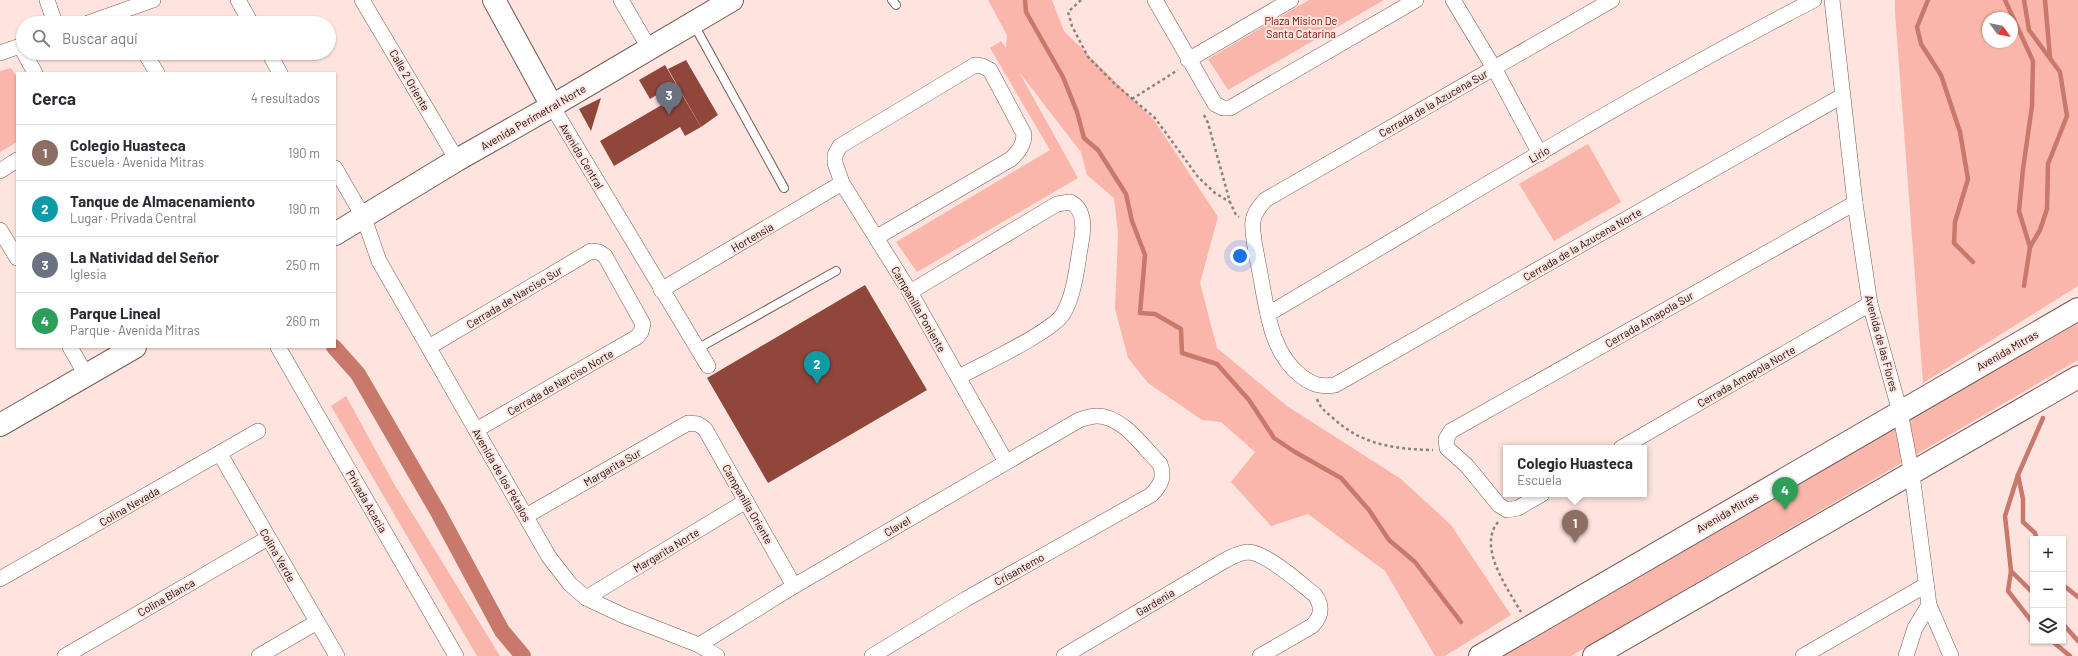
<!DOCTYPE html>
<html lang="es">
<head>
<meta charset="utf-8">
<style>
  :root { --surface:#fff; --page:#f2f2f3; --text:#2b2b33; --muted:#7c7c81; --line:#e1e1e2; --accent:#0b8043 }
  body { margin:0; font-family:Barlow,sans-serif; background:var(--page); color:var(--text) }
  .controls { position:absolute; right:12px; bottom:12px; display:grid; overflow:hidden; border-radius:0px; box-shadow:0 1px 3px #0004 }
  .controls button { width:36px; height:36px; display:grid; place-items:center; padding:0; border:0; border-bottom:1px solid var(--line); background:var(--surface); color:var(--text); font:20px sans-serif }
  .compass { position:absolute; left:1982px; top:12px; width:36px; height:36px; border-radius:50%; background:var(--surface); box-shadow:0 1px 3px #0004; rotate:123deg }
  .you { position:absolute; left:1240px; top:256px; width:14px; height:14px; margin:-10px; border:3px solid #fff; border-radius:50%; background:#1a73e8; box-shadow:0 0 0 6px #1a73e833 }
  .badge { display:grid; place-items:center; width:26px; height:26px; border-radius:50%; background:var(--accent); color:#fff; font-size:13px; font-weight:700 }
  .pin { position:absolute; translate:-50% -33px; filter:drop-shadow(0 1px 2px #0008) }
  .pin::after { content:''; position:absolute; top:21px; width:14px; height:12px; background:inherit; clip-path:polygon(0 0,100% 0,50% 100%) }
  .popup { position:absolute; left:1503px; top:445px; width:144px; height:52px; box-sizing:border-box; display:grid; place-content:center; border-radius:0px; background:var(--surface); filter:drop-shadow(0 1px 3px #0005); font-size:13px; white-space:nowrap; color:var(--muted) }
  .popup b { font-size:15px; color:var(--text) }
  .popup::after { content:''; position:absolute; left:50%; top:100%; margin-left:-8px; border:8px solid transparent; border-top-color:var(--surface) }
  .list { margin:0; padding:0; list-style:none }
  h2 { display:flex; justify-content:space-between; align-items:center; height:52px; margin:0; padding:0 16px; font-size:17px }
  h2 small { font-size:13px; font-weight:400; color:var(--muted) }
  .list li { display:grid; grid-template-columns:26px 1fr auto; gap:12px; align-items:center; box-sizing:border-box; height:56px; padding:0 16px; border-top:1px solid var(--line) }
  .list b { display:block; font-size:15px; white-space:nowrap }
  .list p { margin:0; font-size:13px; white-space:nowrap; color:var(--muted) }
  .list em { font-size:13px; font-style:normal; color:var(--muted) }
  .icon { flex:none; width:22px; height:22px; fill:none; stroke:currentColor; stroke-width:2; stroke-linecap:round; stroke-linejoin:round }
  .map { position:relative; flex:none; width:2078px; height:656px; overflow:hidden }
  .search { position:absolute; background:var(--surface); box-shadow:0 1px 3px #0004; left:16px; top:16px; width:320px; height:44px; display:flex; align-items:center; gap:10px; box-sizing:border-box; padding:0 14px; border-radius:22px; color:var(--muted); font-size:15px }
  .panel { position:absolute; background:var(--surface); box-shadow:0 1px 3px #0004; left:16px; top:72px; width:320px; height:276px; border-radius:0px }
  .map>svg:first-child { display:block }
  .green { fill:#fbb6ab; fill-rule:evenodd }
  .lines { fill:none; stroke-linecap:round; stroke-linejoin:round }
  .stream { stroke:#c9786c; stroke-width:4.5 }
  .canal { stroke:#c9786c; stroke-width:16 }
  .building { fill:#91463c }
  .lane-casing { stroke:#765a56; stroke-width:10 }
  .street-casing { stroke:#765a56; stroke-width:16 }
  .secondary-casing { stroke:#765a56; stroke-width:24 }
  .path { stroke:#93807d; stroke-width:2.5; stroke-dasharray:3 3; stroke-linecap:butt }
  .lane { stroke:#fff; stroke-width:8 }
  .street { stroke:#fff; stroke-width:15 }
  .secondary { stroke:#fff; stroke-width:22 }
  .labels { text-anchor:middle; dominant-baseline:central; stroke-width:4; stroke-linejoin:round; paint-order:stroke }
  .park-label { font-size:11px; fill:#710d07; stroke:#fee4df }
  .street-label { font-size:11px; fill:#150a09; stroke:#fee4df }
</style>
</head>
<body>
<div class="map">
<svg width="2078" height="656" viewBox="0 0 2078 656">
  <rect width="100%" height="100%" fill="#fee4df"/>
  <g class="green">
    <path d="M988,0H1052L1064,31L1154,120L1218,217L1200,283L1217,348L1287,406L1401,479L1451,525L1511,615L1445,656H1435L1385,571L1308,514L1271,526L1231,482L1255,452L1221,422L1202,420L1148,383L1128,358L1115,309L1118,234L1114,198L1087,175L1081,152L1019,72L1078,178L917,272L896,242L1050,150L990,48L1001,41L1006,48L1007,35Z"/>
    <path d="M1309,0H1384L1228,90L1208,59Z"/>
    <path d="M1895,0H2078V286L1923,383L1895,12ZM1988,18H2012V42H1988Z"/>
    <path d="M11,68L17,78V142L0,152V71Z"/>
    <path d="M1588,144L1621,202L1554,241L1519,184Z"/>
    <path d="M2078,322V360L1571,656H1503Z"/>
    <path d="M346,396L393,482L500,656H477L331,406Z"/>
  </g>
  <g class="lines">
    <g class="stream">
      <path d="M1025,0L1026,12L1063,77L1077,112L1084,138L1098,150L1126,194L1132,221L1145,255L1140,313L1155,314L1181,329L1182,353L1217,364L1249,400L1274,438L1295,452L1341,478L1369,510L1389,540L1415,562L1461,622"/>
      <path d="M1928,0L1917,27L1921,44L1941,75L1960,132L1968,179L1955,222L1954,243L1973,262"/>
      <path d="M2005,0L2033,61L2032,106L2023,169L2019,211L2030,247"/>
      <path d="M2024,0L2029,30L2060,72L2067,116L2048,164L2047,209L2040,230L2030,247L2024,286"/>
      <path d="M2045,0L2050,57"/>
      <path d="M2018,475L2023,499V522L2035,533L2037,539"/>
      <path d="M2011,571L2008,591L2033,623"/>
      <path d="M2063,585L2078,597"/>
      <path d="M2033,593L2011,571L2005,516L2018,475L2043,418"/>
      <path d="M2063,624L2078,641"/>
      <path d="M2052,641L2070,656"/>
    </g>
    <path class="canal" d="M334,347L358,374L438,512L502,631L523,656"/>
  </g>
  <g class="building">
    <path d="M686,60L718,115L701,127L668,69Z"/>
    <path d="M665,65L701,127L685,136L680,127L614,166L600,141L665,103L660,93L650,99L639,80Z"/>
    <path d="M601,98L591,131L579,109Z"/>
    <path d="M865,285L927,390L768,483L707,378Z"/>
  </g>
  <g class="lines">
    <defs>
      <g id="lane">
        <path d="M892,0L896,5"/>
        <path d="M693,23L784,188"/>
        <path d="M697,349L836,271"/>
      </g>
      <g id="street">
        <path d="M47,0L55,23"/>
        <path d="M238,0L251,23"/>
        <path d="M362,0L457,160"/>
        <path d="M621,0L649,48"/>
        <path d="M1155,0L1215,104L1223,108H1230L1416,0"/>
        <path d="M1453,0L1494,68L1540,154"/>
        <path d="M1612,0L1265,200C1260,206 1254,213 1253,221C1251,233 1258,261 1260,273C1267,309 1270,352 1301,376C1313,385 1320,387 1335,385L1842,96"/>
        <path d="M1832,0L1855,203L1870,304L1900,412L1912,474L1929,605L1951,656"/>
        <path d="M88,23L153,0"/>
        <path d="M0,53L23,45"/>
        <path d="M24,53L35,73"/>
        <path d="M145,53L157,73"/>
        <path d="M269,53L280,73"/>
        <path d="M1188,60L1291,0"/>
        <path d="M552,106L708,366"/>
        <path d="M335,168L364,218L379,261L549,557L570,584L586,598L622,615L699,645L717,656"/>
        <path d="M0,171L17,160"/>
        <path d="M0,230L17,258"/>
        <path d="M877,237L1011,159C1019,151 1024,145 1024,134L990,70L982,66L975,65L840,146L835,155V163L842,183L910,292L1006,462"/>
        <path d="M661,290L842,183"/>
        <path d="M910,292L1057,204L1070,202C1085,209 1084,228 1081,243C1077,265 1075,294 1063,314C1052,332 981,365 959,377"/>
        <path d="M1268,314C1449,208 1628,96 1814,0"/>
        <path d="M70,347L86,375"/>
        <path d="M278,347L456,656"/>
        <path d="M429,347L591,251L599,252L605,256L643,324L641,332L637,337L476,430"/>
        <path d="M1621,448L1870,304"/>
        <path d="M220,454L337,656"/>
        <path d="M1542,494L1518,508L1507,510L1499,505L1467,466L1447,448L1446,439L1451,431L1855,203"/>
        <path d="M526,516L688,423L698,424L705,429L794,586"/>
        <path d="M0,579L258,431"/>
        <path d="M586,598L746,501"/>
        <path d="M699,645L794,586L1079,420C1085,418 1091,416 1097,416C1123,416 1143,447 1160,464C1165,477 1161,485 1151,495L966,599L872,656"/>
        <path d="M65,656L268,538"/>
        <path d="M259,656L317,622"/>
        <path d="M1064,656L1224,561C1231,557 1239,553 1247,552C1265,551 1301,584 1315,595C1323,607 1322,616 1312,626L1260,656"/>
        <path d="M1803,656L1926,585"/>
        <path d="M1906,656L1915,628L1929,605"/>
      </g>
      <g id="secondary">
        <path d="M494,0L552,106"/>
        <path d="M335,234L457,160L552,106L732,0"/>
        <path d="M0,425L135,347"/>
        <path d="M1480,656L2078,309"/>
        <path d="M1594,656L2078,377"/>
      </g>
    </defs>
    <use href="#lane" class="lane-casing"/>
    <use href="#street" class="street-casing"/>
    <use href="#secondary" class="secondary-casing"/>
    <g class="path">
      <path d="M1081,0L1068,12L1072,26L1088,57L1116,85L1155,118L1198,177L1215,193L1230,202"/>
      <path d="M1132,99L1178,70"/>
      <path d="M1204,115L1208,123L1230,202L1236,215L1239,217"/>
      <path d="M1317,399C1320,408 1326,412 1333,418C1362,445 1394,449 1433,450"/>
      <path d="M1498,522C1477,547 1508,589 1521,612"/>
    </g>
    <use href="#lane" class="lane"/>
    <use href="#street" class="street"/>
    <use href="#secondary" class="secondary"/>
  </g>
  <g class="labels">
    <g class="park-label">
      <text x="1301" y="20">Plaza Mision De<tspan x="1301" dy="13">Santa Catarina</tspan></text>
    </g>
    <g class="street-label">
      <text transform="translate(410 80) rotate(60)">Calle 2 Oriente</text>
      <text transform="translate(1433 103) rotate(-30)">Cerrada de la Azucena Sur</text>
      <text transform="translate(533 117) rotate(-30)">Avenida Perimetral Norte</text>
      <text transform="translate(1539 154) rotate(-30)">Lirio</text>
      <text transform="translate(582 156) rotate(59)">Avenida Central</text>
      <text transform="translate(752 237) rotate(-30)">Hortensia</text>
      <text transform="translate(1582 244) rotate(-30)">Cerrada de la Azucena Norte</text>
      <text transform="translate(514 297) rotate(-31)">Cerrada de Narciso Sur</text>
      <text transform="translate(919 309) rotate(60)">Campanilla Poniente</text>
      <text transform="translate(1649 319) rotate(-30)">Cerrada Amapola Sur</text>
      <text transform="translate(1882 343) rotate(75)">Avenida de las Flores</text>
      <text transform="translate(2007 350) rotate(-30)">Avenida Mitras</text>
      <text transform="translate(1746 376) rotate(-30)">Cerrada Amapola Norte</text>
      <text transform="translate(560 382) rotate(-30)">Cerrada de Narciso Norte</text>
      <text transform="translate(612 467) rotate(-30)">Margarita Sur</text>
      <text transform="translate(502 475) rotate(60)">Avenida de los Pétalos</text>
      <text transform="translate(367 501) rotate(60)">Privada Acacia</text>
      <text transform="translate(748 504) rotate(60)">Campanilla Oriente</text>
      <text transform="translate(129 506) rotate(-30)">Colina Nevada</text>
      <text transform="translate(1727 512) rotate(-30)">Avenida Mitras</text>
      <text transform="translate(897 526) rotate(-30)">Clavel</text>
      <text transform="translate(666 550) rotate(-31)">Margarita Norte</text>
      <text transform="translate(278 555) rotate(60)">Colina Verde</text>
      <text transform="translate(1019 569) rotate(-29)">Crisantemo</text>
      <text transform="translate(166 597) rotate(-30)">Colina Blanca</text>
      <text transform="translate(1155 602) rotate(-31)">Gardenia</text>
    </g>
  </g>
</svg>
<div class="controls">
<button>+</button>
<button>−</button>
<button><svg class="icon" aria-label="layers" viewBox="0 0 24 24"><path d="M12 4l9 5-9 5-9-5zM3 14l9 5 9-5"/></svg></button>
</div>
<svg class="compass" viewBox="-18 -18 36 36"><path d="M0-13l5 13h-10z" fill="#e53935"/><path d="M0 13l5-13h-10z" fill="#7c7c81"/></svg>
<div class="you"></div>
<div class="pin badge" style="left:1575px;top:543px;background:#8d6e63">1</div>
<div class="popup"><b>Colegio Huasteca</b>Escuela</div>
<div class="pin badge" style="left:817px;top:384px;background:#0f9aa8">2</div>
<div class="pin badge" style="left:669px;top:115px;background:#6b7280">3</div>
<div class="pin badge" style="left:1785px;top:510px;background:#2e9e5b">4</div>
<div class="search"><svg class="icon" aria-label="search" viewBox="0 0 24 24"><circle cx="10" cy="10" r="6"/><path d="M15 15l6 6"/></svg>Buscar aquí</div>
<section class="panel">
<h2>Cerca<small>4 resultados</small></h2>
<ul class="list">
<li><span class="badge" style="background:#8d6e63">1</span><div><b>Colegio Huasteca</b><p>Escuela · Avenida Mitras</p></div><em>190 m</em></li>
<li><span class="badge" style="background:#0f9aa8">2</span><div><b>Tanque de Almacenamiento</b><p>Lugar · Privada Central</p></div><em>190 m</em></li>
<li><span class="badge" style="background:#6b7280">3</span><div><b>La Natividad del Señor</b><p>Iglesia</p></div><em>250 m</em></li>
<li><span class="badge" style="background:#2e9e5b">4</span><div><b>Parque Lineal</b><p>Parque · Avenida Mitras</p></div><em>260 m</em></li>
</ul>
</section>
</div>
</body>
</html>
